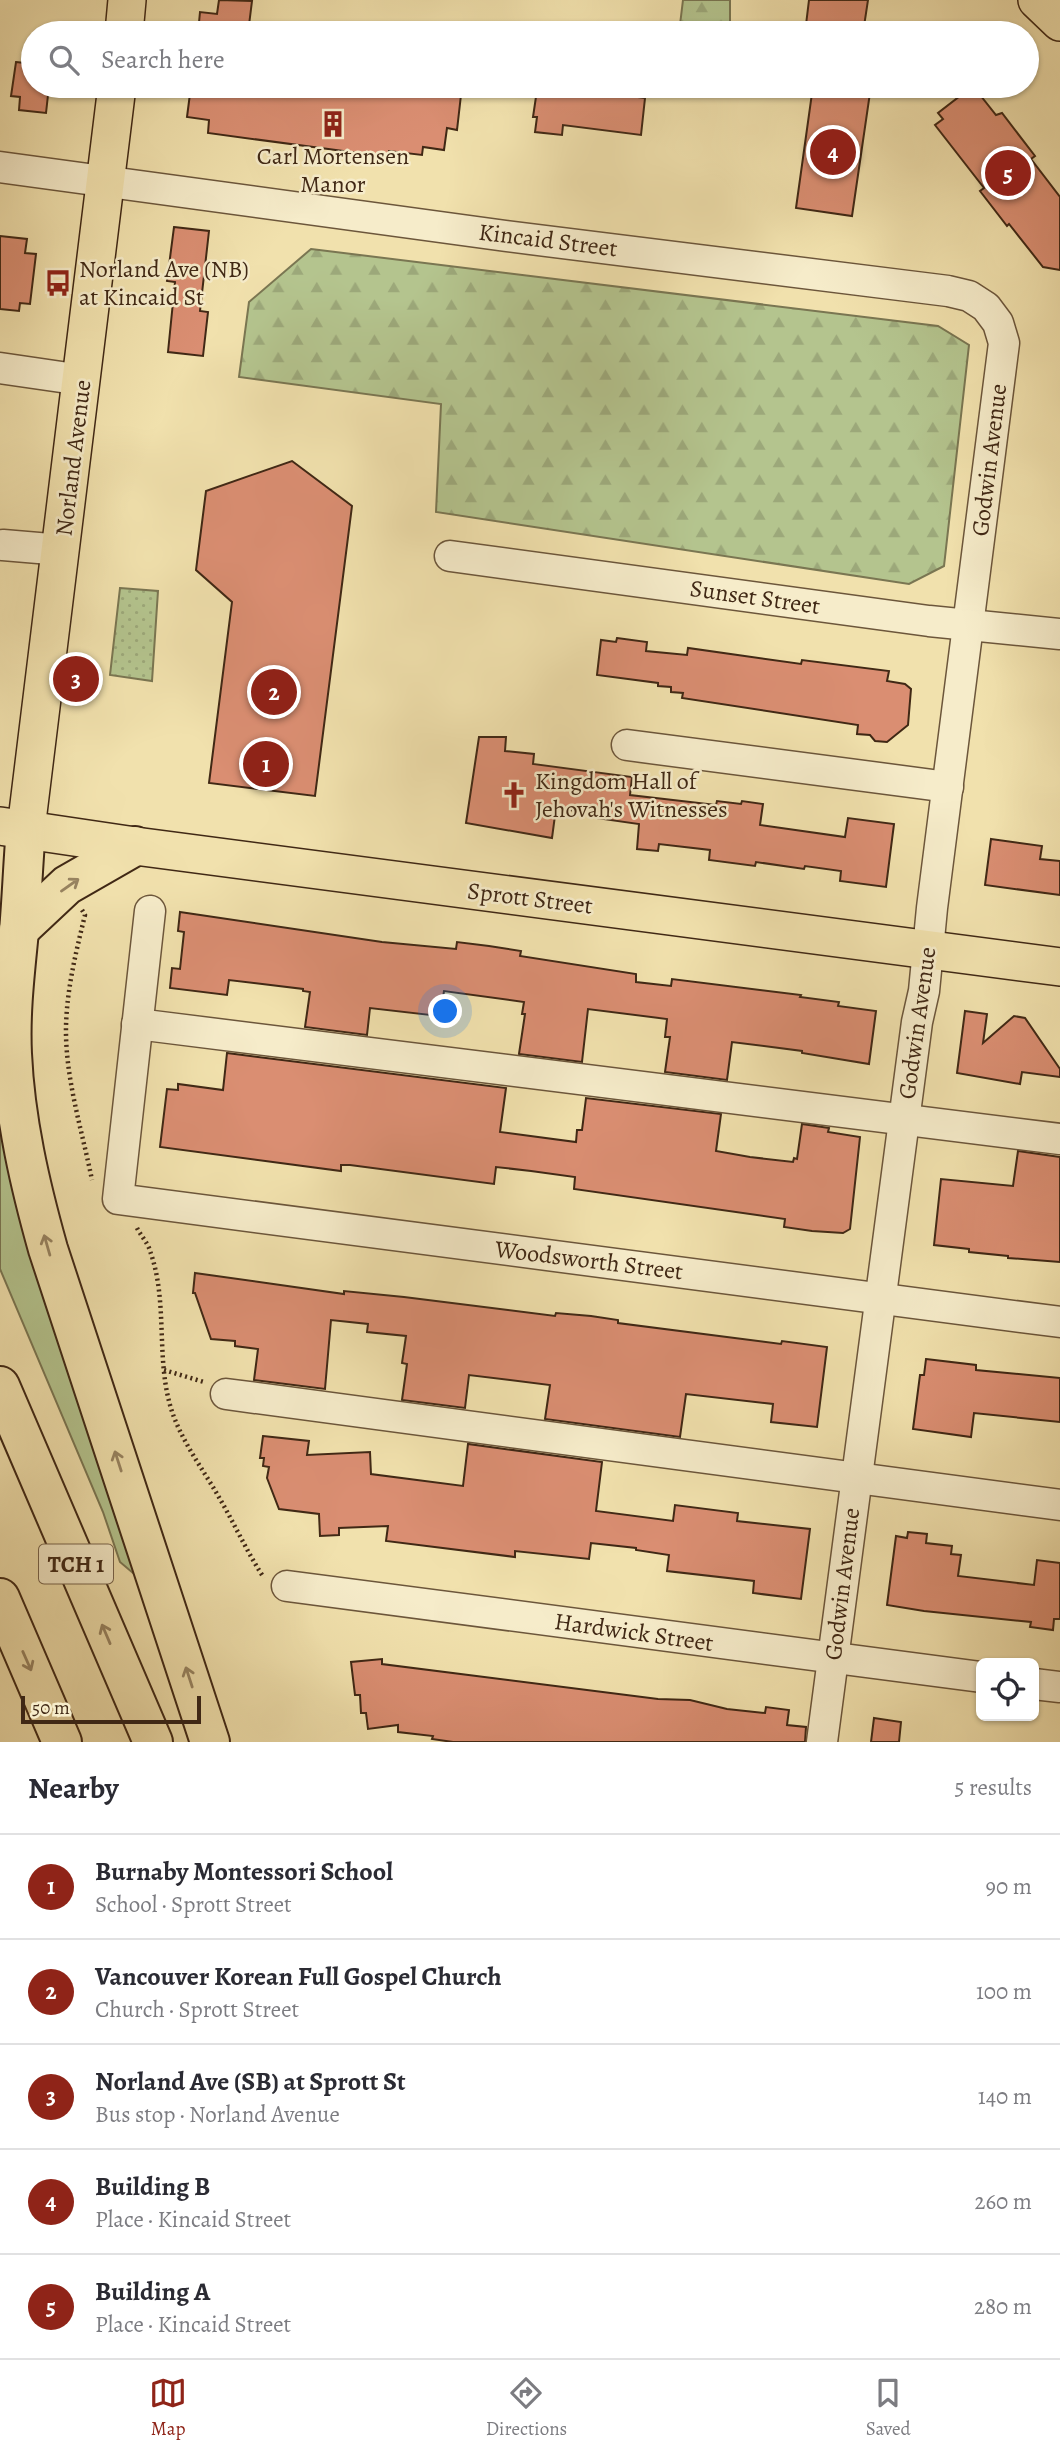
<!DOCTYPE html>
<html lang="en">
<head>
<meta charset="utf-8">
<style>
  :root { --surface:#fff; --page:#f7f7f7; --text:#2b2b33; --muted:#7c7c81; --line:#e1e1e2; --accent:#8f2418 }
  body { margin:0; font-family:Alegreya,serif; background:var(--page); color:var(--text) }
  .controls { position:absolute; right:21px; bottom:21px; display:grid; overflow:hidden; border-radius:10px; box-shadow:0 2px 5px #0004 }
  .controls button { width:63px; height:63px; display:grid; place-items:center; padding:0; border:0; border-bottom:2px solid var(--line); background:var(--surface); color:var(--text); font:35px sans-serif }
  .scale { position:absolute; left:21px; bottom:18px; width:180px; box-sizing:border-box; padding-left:7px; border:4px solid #402815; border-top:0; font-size:19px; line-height:24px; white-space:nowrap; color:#402815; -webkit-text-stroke:5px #f6ecca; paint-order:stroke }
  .you { position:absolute; left:446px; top:1012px; width:24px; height:24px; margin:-18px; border:5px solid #fff; border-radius:50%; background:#1a73e8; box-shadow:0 0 0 10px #1a73e833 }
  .badge { display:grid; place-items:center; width:46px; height:46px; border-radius:50%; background:var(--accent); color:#fff; font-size:23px; font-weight:700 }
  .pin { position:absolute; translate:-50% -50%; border:4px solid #fff; box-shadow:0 2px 7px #0006 }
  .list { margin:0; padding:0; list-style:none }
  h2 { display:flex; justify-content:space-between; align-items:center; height:91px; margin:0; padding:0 28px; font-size:30px }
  h2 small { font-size:23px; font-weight:400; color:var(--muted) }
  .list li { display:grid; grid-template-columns:46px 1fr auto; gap:21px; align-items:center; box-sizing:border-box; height:105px; padding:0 28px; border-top:2px solid var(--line) }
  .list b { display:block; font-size:26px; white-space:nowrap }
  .list p { margin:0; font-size:23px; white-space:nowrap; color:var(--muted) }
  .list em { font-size:23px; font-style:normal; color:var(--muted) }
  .icon { flex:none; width:38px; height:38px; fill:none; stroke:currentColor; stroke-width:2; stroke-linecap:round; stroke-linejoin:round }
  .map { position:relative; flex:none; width:1060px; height:1742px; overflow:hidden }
  .search { position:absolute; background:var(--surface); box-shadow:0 2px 5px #0004; left:21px; right:21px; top:21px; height:77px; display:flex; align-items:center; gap:18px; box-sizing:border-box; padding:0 24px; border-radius:38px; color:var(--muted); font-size:26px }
  .sheet { height:616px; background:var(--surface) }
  nav { display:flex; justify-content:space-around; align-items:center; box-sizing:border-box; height:98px; border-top:2px solid var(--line); background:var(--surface); font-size:19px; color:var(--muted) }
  nav a { display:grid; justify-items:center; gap:4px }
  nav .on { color:var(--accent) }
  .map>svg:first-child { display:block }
  .green { fill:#b4c48e; stroke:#7a7652; stroke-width:2 }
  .forest { fill:url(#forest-firs); stroke:#7a7652; stroke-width:2 }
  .park { fill:url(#park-dots); stroke:#7a7652; stroke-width:2 }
  .building { fill:#da8e72; stroke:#402815; stroke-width:2 }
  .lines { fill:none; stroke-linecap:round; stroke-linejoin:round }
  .minor-casing { stroke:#6c563b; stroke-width:33 }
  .major-casing { stroke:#402815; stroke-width:40 }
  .highway-casing { stroke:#402815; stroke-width:42 }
  .path { stroke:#402815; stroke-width:4.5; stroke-dasharray:2 3.5; stroke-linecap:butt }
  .minor { stroke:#f6ecca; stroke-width:30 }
  .major { stroke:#f1e1ad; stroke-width:37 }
  .highway { stroke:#f1e1ad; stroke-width:38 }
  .oneway { stroke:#988461 }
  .labels { text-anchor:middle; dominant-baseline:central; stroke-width:5; stroke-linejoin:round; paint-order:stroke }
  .shield { fill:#f6ecca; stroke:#77634b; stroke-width:2 }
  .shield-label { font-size:23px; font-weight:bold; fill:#402815 }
  .poi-label { font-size:24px; fill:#402815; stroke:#f6ecca; text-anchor:start }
  .street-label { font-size:24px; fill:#402815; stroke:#f6ecca }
</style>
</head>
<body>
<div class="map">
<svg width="1060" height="1742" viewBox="0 0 1060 1742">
  <defs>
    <pattern id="forest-firs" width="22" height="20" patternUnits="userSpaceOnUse" patternTransform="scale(1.75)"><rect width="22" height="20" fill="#b4c48e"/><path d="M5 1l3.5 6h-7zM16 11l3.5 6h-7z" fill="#9ca87a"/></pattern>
    <pattern id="park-dots" width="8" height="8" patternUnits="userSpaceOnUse" patternTransform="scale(1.75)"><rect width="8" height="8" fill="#b4c48e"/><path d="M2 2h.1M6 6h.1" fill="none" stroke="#9ca87a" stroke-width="1.8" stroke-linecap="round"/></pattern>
  </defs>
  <rect width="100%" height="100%" fill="#f1e1ad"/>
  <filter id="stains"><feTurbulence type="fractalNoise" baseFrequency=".00286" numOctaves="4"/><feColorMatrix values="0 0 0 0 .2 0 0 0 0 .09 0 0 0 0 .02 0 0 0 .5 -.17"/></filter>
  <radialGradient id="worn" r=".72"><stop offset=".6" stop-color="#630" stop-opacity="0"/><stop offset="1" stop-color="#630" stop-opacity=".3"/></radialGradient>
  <path class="green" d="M0,1134L14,1172L153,1590L120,1562L103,1512L0,1269Z"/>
  <g class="forest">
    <path d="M683,0H730V28L710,33H679Z"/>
    <path d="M311,249L938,326L969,345L944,566L909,584L436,512L441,404L239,377L249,302Z"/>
  </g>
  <path class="park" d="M120,588L158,591L152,681L110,675Z"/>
  <g class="building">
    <path d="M219,0L252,1L248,33H198L200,12L217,14Z"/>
    <path d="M809,0H868L863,33H805Z"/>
    <path d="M16,62L33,64V86H49L46,113L19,110L20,97L11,96Z"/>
    <path d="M191,86H377L397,88V86H462L457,130L447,128L444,150L423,147L422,155L389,151L388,157L208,133L209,120L187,117Z"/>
    <path d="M542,86H571V88L645,98L641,135L563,125L562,135L535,132L537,117H533L537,90L542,91Z"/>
    <path d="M813,86H871L852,216L796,208Z"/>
    <path d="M973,86L996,115L1002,113L1035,156L1031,159L1060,197V270L1043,267L1009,224L1007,226L980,191L984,188L935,125L943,119L938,113Z"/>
    <path d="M174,227L209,231L200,311L208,312L203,356L168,352L175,282L167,281Z"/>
    <path d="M0,236L27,239L25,253L36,254L30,304L20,303L19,311L0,309Z"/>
    <path d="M292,461L352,506L315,796L209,783L232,602L196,570L206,491Z"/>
    <path d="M617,638L647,642L646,651L687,655L688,648L801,664L802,660L889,671L887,681L905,684L911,689L908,725L887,742L875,741L870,735L857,734L858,725L682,698L683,693L671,692V687L658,686V683L597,675L601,640L616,642Z"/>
    <path d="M479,737H506L505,751L534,754L533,764L632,777L630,795L716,805L717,801L741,804L742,801L763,804L760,825L845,837L848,818L894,824L886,887L840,881L841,871L805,866L804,869L756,862L755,866L709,860L710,850L659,844L658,851L637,849L639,824L596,818V814L556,808L552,838L466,823Z"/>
    <path d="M991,839L1042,846L1040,859L1060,861V895L985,885Z"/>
    <path d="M180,912L382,942L456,949L457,942L489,946L521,951L520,956L636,974V982L671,986L672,979L801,995L800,997L839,1002L838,1006L876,1011L869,1064L802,1053V1051L732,1042L727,1080L665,1072L670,1037H665L667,1019L588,1009L582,1062L519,1054L525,1014H522L524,1002L444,991L442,1004L431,1003L430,1015L370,1008L367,1035L305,1027L310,992L303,991V989L229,980L227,995L170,988L172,968L180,969L184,932L178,931Z"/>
    <path d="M965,1011L987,1014L983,1043L1014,1016L1025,1018L1060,1069V1077L1022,1072L1020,1084L957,1073Z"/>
    <path d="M227,1053L506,1088L500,1132L576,1142L577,1130H582L586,1098L721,1114L716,1151L750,1157L793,1162L794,1158L797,1159L802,1124L829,1128L828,1132L860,1137L850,1229L843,1233L812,1231L784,1227L785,1219L574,1189L575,1177L531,1171L496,1167L494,1184L350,1165H341V1171L160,1147L167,1089L178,1090V1084L223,1090Z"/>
    <path d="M1018,1151L1060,1157V1262L1008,1258V1256L969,1252V1249L934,1245L941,1179L1013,1186Z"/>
    <path d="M195,1273L344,1294V1291L404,1297L555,1316L556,1313L591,1316L618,1320V1323L781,1344L782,1341L827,1347L817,1427L771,1422L773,1404L686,1394L680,1437L545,1419L550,1385L469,1375L465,1408L402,1400L407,1364L402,1363L406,1336L367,1332L368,1324L331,1320L325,1389L254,1380L258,1349L235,1346V1341L211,1339L195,1293H193Z"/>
    <path d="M926,1359L976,1365V1370L1060,1378V1422L974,1413L971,1437L913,1429L920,1375H924Z"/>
    <path d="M263,1436L309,1441L307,1455L370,1452L371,1474L463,1486L468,1444L602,1462L596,1511L673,1521L675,1505L738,1513L737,1521L810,1529L801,1599L753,1593L754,1581L667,1571L669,1555L636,1550V1548L591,1543L589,1559L515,1551V1557L386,1541L388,1526L339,1528V1535L320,1536L319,1514L279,1509L267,1478L269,1467L263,1466L264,1458H260Z"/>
    <path d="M908,1532L927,1534L926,1543L952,1546L951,1554L961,1555L958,1576L1034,1585L1037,1560L1060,1563V1619H1054L1053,1630L1030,1627L1031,1622L924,1611L887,1605L896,1536L907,1538Z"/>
    <path d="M382,1659V1664L658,1699L690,1700L727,1709L765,1713L766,1707L789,1710L787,1725L806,1727L805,1742H453L432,1739L433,1736L398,1732V1725L368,1729L366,1713H361L360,1695H355L351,1662Z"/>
    <path d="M874,1718L901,1722L899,1742H871Z"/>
  </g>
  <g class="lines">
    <defs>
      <g id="minor">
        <path d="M0,167L506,236L948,291L969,296L986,307L998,323L1004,343L932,908L924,991L917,1022L822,1742"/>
        <path d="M0,368L82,380"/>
        <path d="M3,545L62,550"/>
        <path d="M450,556L929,621L1060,634"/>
        <path d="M627,745L948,787"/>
        <path d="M150,911L118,1199L1060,1322"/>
        <path d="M137,1024L1060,1139"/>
        <path d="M226,1394L1060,1505"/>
        <path d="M287,1586L981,1677"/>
        <path d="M1034,1684L1060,1687"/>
      </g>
      <g id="major">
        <path d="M1037,0L1060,22"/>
        <path d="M124,33L127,0"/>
        <path d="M0,826L135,846L1060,967"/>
        <path d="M26,829L117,86"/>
      </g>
      <g id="highway">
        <path d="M26,829C23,863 22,897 19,931C15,972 10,1012 12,1054C15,1120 30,1185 48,1249L210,1742"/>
        <path d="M19,930L67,885L135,846"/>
        <path d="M0,1386L153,1742"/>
        <path d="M0,1598L62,1742"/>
      </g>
    </defs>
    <use href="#minor" class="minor-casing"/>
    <use href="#major" class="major-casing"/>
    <use href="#highway" class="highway-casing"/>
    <g class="path">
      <path d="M82,910L85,915C76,952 67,988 66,1026C65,1078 82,1130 92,1180"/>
      <path d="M137,1228C141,1236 148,1243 150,1251C168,1300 156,1355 170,1405C179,1438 203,1469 220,1499C235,1525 247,1552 264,1578"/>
      <path d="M164,1370L204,1382"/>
    </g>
    <use href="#minor" class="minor"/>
    <use href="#major" class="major"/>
    <use href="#highway" class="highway"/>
  </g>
  <defs><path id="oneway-shaft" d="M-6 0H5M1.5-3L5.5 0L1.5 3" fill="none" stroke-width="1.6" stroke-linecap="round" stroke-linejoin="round" transform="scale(1.75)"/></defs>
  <g class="oneway">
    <use href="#oneway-shaft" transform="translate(70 885) rotate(-35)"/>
    <use href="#oneway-shaft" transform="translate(47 1245) rotate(-106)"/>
    <use href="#oneway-shaft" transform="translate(118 1461) rotate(-108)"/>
    <use href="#oneway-shaft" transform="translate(106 1634) rotate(-113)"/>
    <use href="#oneway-shaft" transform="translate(27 1661) rotate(66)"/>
    <use href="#oneway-shaft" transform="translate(189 1677) rotate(-108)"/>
  </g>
  <defs>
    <symbol id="building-bare" viewBox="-9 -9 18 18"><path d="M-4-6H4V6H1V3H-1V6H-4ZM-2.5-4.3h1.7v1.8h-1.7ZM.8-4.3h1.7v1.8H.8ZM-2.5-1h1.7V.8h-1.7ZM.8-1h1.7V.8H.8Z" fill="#8f2418" stroke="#f6ecca" stroke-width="2.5" paint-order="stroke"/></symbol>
    <symbol id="bus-bare" viewBox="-9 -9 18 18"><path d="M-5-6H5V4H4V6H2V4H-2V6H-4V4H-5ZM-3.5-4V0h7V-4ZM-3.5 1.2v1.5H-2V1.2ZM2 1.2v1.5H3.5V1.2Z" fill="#8f2418" stroke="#f6ecca" stroke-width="2.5" paint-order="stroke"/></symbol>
    <symbol id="church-bare" viewBox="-9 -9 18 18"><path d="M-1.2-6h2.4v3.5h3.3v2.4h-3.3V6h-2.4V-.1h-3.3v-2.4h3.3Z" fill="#8f2418" stroke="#f6ecca" stroke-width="2.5" paint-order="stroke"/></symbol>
  </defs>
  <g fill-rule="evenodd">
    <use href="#building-bare" x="314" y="105" width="38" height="38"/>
    <use href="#bus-bare" x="39" y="264" width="38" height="38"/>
    <use href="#church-bare" x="495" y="776" width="38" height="38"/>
  </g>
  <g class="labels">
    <rect class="shield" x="39" y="1544.5" width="74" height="39" rx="5"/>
    <g class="shield-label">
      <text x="76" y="1564">TCH 1</text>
    </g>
    <g class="poi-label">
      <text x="333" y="156" text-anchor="middle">Carl Mortensen<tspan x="333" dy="28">Manor</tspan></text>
      <text x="79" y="269">Norland Ave (NB)<tspan x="79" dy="28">at Kincaid St</tspan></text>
      <text x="535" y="781">Kingdom Hall of<tspan x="535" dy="28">Jehovah's Witnesses</tspan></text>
    </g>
    <g class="street-label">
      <text transform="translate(548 240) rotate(7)">Kincaid Street</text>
      <text transform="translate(73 458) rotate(-83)">Norland Avenue</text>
      <text transform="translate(989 460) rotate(-83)">Godwin Avenue</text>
      <text transform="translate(755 597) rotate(8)">Sunset Street</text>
      <text transform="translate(530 898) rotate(7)">Sprott Street</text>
      <text transform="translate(917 1023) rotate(-82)">Godwin Avenue</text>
      <text transform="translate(589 1260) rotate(7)">Woodsworth Street</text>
      <text transform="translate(842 1584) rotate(-83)">Godwin Avenue</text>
      <text transform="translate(634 1632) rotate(8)">Hardwick Street</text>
    </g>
  </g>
  <rect width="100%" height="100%" filter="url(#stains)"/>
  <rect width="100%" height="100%" fill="url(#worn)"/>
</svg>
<div class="controls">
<button><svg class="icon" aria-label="locate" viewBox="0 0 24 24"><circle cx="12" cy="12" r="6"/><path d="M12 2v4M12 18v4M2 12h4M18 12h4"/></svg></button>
</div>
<div class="scale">50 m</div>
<div class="you"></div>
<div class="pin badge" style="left:266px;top:764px">1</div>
<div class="pin badge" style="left:274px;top:692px">2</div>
<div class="pin badge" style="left:76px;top:679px">3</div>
<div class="pin badge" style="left:833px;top:152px">4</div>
<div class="pin badge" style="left:1008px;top:173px">5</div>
<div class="search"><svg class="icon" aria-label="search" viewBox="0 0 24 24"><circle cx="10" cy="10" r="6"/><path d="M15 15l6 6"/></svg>Search here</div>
</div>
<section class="sheet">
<h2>Nearby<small>5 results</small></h2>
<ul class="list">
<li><span class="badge">1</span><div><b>Burnaby Montessori School</b><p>School · Sprott Street</p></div><em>90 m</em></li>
<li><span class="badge">2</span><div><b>Vancouver Korean Full Gospel Church</b><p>Church · Sprott Street</p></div><em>100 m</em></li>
<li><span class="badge">3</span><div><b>Norland Ave (SB) at Sprott St</b><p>Bus stop · Norland Avenue</p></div><em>140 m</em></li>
<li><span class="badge">4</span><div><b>Building B</b><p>Place · Kincaid Street</p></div><em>260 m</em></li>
<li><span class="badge">5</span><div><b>Building A</b><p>Place · Kincaid Street</p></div><em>280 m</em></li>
</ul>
</section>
<nav>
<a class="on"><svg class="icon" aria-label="map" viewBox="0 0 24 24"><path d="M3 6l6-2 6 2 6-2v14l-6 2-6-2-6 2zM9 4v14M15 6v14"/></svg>Map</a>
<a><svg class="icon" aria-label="directions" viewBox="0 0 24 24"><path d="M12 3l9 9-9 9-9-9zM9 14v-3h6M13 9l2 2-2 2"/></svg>Directions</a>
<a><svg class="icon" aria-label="saved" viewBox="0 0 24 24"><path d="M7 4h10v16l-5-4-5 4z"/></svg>Saved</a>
</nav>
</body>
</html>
